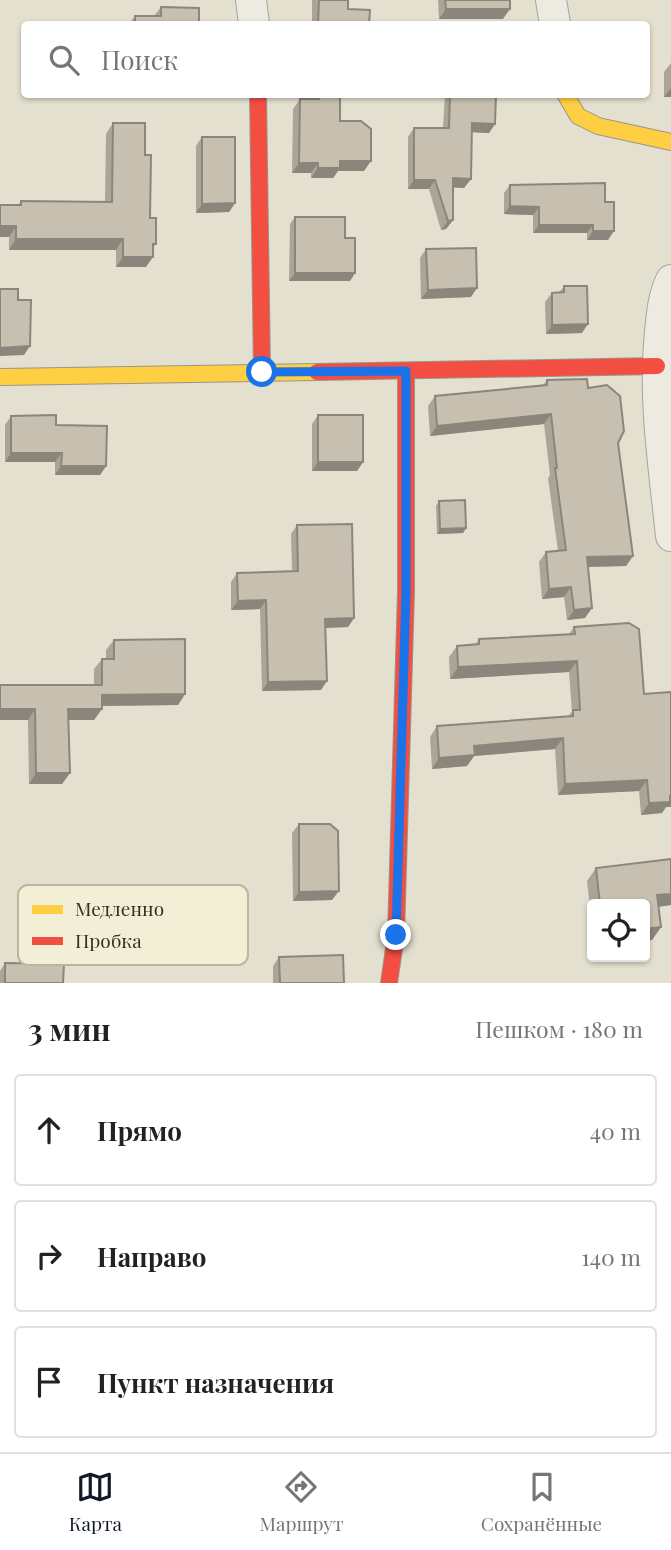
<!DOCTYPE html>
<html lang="ru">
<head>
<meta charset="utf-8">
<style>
  :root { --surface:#fff; --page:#f6f6f6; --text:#222; --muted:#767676; --line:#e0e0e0; --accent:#111827 }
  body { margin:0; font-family:"Playfair Display",serif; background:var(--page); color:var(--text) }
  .controls { position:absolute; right:21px; bottom:21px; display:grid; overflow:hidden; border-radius:7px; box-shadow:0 2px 5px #0004 }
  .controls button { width:63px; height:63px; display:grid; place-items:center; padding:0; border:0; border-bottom:2px solid var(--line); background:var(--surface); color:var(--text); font:35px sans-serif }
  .stop { position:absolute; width:21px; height:21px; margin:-16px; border:5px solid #1a73e8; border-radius:50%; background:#fff }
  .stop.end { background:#1a73e8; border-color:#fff; box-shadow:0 2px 7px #0008 }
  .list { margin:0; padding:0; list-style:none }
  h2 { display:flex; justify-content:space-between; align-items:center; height:91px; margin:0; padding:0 28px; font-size:30px }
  h2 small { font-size:23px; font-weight:400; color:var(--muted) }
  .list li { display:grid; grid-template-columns:46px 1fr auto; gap:21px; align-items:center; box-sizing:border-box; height:112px; margin:0 14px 14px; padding:0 14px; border:2px solid var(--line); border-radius:7px }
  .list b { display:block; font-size:26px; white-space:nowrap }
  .list em { font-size:23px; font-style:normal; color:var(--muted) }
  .icon { flex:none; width:38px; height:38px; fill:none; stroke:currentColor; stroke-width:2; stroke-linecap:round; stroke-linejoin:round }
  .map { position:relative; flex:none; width:671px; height:983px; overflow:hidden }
  .search { position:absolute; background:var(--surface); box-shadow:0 2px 5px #0004; left:21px; right:21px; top:21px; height:77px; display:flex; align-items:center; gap:18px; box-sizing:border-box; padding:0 24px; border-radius:7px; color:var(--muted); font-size:26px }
  .sheet { height:469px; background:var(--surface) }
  nav { display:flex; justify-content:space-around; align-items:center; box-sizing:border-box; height:98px; border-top:2px solid var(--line); background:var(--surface); font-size:19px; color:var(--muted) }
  nav a { display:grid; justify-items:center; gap:4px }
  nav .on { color:var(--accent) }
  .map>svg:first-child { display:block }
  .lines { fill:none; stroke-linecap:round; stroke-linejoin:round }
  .street-casing { stroke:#a9a599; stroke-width:32 }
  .slow-casing { stroke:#999588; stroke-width:18 }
  .jam-casing { stroke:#999588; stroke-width:18 }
  .street { stroke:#eceae1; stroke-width:30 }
  .slow { stroke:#ffcf43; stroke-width:16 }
  .jam { stroke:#f24e42; stroke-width:16 }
  .wall { fill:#aba598 }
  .shaded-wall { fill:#8b867c }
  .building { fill:#c7c0b1; stroke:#8b867c; stroke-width:2 }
  .route { stroke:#1a73e8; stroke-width:9 }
  .key { fill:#f3efd7; stroke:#bbb5a0; stroke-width:2 }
  .key-label { font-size:19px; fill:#382f21 }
</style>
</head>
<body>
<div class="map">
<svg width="671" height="983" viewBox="0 0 671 983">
  <rect width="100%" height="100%" fill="#e3e0d0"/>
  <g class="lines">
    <defs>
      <g id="street">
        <path d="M251,0L254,24"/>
        <path d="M551,0L555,24"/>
        <path d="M671,280C663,297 662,313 660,332C653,400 664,468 671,536"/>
      </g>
      <g id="slow">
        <path d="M565,94L578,116L598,126L671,142"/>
        <path d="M0,377L317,372"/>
      </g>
      <g id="jam">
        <path d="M258,94L262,372"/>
        <path d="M317,372L657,366"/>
        <path d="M389,983L396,935L406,591V371"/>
      </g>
    </defs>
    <use href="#street" class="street-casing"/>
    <use href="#slow" class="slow-casing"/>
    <use href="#jam" class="jam-casing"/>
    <use href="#street" class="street"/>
    <use href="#slow" class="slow"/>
    <use href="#jam" class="jam"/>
  </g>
  <g class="wall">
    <path d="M312,0H348V9L369,24H312Z"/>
    <path d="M438,0H510L503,19H439Z"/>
    <path d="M161,7L199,24H129L135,16H154Z"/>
    <path d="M671,63V97H664V72Z"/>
    <path d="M313,94H340V121L364,171H338L333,178H311V173H292L293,109L300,99H313Z"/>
    <path d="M445,94H496L495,124L489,133L472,132L471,179L464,188L453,187V220L446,229L441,230L429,189H408V137L414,128H443Z"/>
    <path d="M113,123L145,155L150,218L156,244L153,248L146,267H116V250H9V237H0L21,201L105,202L106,134Z"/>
    <path d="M202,137L235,203L229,212L196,213V146Z"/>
    <path d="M510,185L605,202L608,240H587V233H533V215L504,214V193Z"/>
    <path d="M295,217L345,238L355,273L350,281H289L290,224Z"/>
    <path d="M426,249L471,297L421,299L420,258Z"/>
    <path d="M564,286L582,333L546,334L545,302L552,293H559Z"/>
    <path d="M547,380L588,388L618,443L633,556L626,566L588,567L585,618L567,620L564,597L542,599L539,562L546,552L558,551L548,478L550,475L544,424L430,436L428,406L435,396L543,385Z"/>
    <path d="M318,415L363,462L357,471H312V424Z"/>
    <path d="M11,416L56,425L106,466L100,475H55V462H5V425Z"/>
    <path d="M439,501L466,528L463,533L437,534L436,506Z"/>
    <path d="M297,525L354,618L348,627L326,628L321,690L262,691L260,609L231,610V582L237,573L292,571L291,534Z"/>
    <path d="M574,627L644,694L671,692V807H666L662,813L641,815L639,791L558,795L555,749L474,756L467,766L432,769L430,737L437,726L568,716L572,712L569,672L450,679L449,657L457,646L475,645L479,639L569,634Z"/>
    <path d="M114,640L185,694L178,705L102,706V709L94,720H68L70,773L62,784H29L28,720H0L94,685V669L102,659H106V650Z"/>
    <path d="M299,824L332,900L293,901L292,833Z"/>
    <path d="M671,859V905L658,907L661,927L652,940L645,904H592V925L587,881L596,868Z"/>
    <path d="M279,957L344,983H273V966Z"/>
    <path d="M5,963L63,983H0V971Z"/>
  </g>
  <g class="shaded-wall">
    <path d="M446,9H510L503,19H439Z"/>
    <path d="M671,88V97H664Z"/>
    <path d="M472,123L495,124L489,133L466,132Z"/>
    <path d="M340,161H371L364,171H338L333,178H311L318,168Z"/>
    <path d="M299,163H318L311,173H292Z"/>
    <path d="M453,178L471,179L464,188L446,187Z"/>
    <path d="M414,180H435L429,189H408Z"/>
    <path d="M235,203L229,212L196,213L202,204Z"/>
    <path d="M510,206L539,207L533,215L504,214Z"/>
    <path d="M453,220L446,229L441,230L448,221Z"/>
    <path d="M539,225H593L587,233H533Z"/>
    <path d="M0,226H16L9,237H0Z"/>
    <path d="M593,231H614L608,240H587Z"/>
    <path d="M16,239H123L116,250H9Z"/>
    <path d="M123,257H153L146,267H116Z"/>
    <path d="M295,273H355L350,281H289Z"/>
    <path d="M477,288L471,297L421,299L428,290Z"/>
    <path d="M588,324L582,333L546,334L552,325Z"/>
    <path d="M30,346L24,355L0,356V348Z"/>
    <path d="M551,414L544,424L430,436L437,426Z"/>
    <path d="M11,453H62L55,462H5Z"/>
    <path d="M318,462H363L357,471H312Z"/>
    <path d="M61,466H106L100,475H55Z"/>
    <path d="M466,528L463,533L437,534L440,529Z"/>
    <path d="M633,556L626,566L580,567L587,557Z"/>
    <path d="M571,587L564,597L542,599L549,589Z"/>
    <path d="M266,600L260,609L231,610L238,601Z"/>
    <path d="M592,608L585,618L567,620L574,610Z"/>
    <path d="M354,618L348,627L319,628L325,619Z"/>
    <path d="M577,661L569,672L450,679L458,667Z"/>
    <path d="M327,681L321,690L262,691L268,682Z"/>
    <path d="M185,694L178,705L94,706L102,695Z"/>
    <path d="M0,709H35L28,720H0Z"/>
    <path d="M68,709H102L94,720H60Z"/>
    <path d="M563,738L555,749L474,756L467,766L432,769L439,758L474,746Z"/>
    <path d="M36,773H70L62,784H29Z"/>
    <path d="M647,780L639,791L558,795L565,784Z"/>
    <path d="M671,796V807H666L662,813L641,815L649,803Z"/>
    <path d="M339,891L332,900L293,901L299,892Z"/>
    <path d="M671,894V905L648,908L657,895Z"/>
    <path d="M661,927L652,940L645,941V929Z"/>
  </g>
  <g class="building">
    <path d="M319,0H348V9L370,10L369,24H318Z"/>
    <path d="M445,0H510V9H446Z"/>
    <path d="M161,7L199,8V24H135V16H161Z"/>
    <path d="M320,94H340V121H361L371,129V161H340V168H318V163H299L300,99H319Z"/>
    <path d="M450,94H496L495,124L472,123L471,179L453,178V220L448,221L435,180H414V128H449Z"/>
    <path d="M113,123H145V155H151L150,218H156V244H153V257H123V239H16V226H0V205H21V201L112,202Z"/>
    <path d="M202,137H235V203L202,204Z"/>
    <path d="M605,183V202H614V231H593V225H539V207L510,206V185Z"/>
    <path d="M295,217H345V238H355V273H295Z"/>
    <path d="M476,248L477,288L428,290L426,249Z"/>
    <path d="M564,286H587L588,324L552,325V293L564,292Z"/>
    <path d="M0,289H18V300H31L30,346L0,348Z"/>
    <path d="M587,379L588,388L607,385L620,396L624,431L618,443L633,556L587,557L592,608L574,610L571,587L549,589L546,552L566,550L555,468H557L551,414L437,426L435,396L547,385V380Z"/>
    <path d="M56,415V425L107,426L106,466H61L62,453H11V416Z"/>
    <rect x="318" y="415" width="45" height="47"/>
    <path d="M465,500L466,528L440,529L439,501Z"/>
    <path d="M352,524L354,618L325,619L327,681L268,682L266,600L238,601L237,573L298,571L297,525Z"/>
    <path d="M629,623L639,629L644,694L671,692V796H670V802L649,803L647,780L565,784L563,738L474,746L475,755L439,758L437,726L573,716V710H580L577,661L458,667L457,646L479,644V639L575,634L574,627Z"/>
    <path d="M185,639V694L102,695V709H68L70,773H36L35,709H0V685H102V659H114V640Z"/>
    <path d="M299,824H330L338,831L339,891L299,892Z"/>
    <path d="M671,859V894L657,895L661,927L645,929V904H600L596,868Z"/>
    <path d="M343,955L344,983H280L279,957Z"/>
    <path d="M5,963L64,964L63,983H5Z"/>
  </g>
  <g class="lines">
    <path class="route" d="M262,372L406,371V591L396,935"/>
  </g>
  <rect x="18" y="885" width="230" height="80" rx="10" class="key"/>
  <rect x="32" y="905" width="31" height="9" fill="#ffcf43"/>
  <rect x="32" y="937" width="31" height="8" fill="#f24e42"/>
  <g class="key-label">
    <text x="75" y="916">Медленно</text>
    <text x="75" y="948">Пробка</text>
  </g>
</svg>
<div class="controls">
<button><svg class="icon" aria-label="locate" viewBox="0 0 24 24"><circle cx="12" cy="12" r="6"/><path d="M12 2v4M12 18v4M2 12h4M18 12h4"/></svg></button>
</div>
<div class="stop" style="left:262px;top:372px"></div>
<div class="stop end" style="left:396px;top:935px"></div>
<div class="search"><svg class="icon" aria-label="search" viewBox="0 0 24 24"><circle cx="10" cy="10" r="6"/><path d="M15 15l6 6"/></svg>Поиск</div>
</div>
<section class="sheet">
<h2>3 мин<small>Пешком · 180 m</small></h2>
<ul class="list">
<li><svg class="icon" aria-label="ahead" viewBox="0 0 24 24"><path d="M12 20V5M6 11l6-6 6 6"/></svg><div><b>Прямо</b></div><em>40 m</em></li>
<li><svg class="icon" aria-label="right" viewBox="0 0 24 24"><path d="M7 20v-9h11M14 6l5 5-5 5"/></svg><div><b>Направо</b></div><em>140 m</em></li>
<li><svg class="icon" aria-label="arrive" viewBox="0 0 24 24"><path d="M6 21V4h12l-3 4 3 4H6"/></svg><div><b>Пункт назначения</b></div></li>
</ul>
</section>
<nav>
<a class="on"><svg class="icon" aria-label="map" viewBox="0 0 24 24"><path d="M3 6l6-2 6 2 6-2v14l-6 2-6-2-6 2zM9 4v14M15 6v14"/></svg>Карта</a>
<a><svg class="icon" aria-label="directions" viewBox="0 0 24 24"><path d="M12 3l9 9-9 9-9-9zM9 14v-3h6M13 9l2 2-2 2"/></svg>Маршрут</a>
<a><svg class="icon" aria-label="saved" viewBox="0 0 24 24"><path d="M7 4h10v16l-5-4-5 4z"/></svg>Сохранённые</a>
</nav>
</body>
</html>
